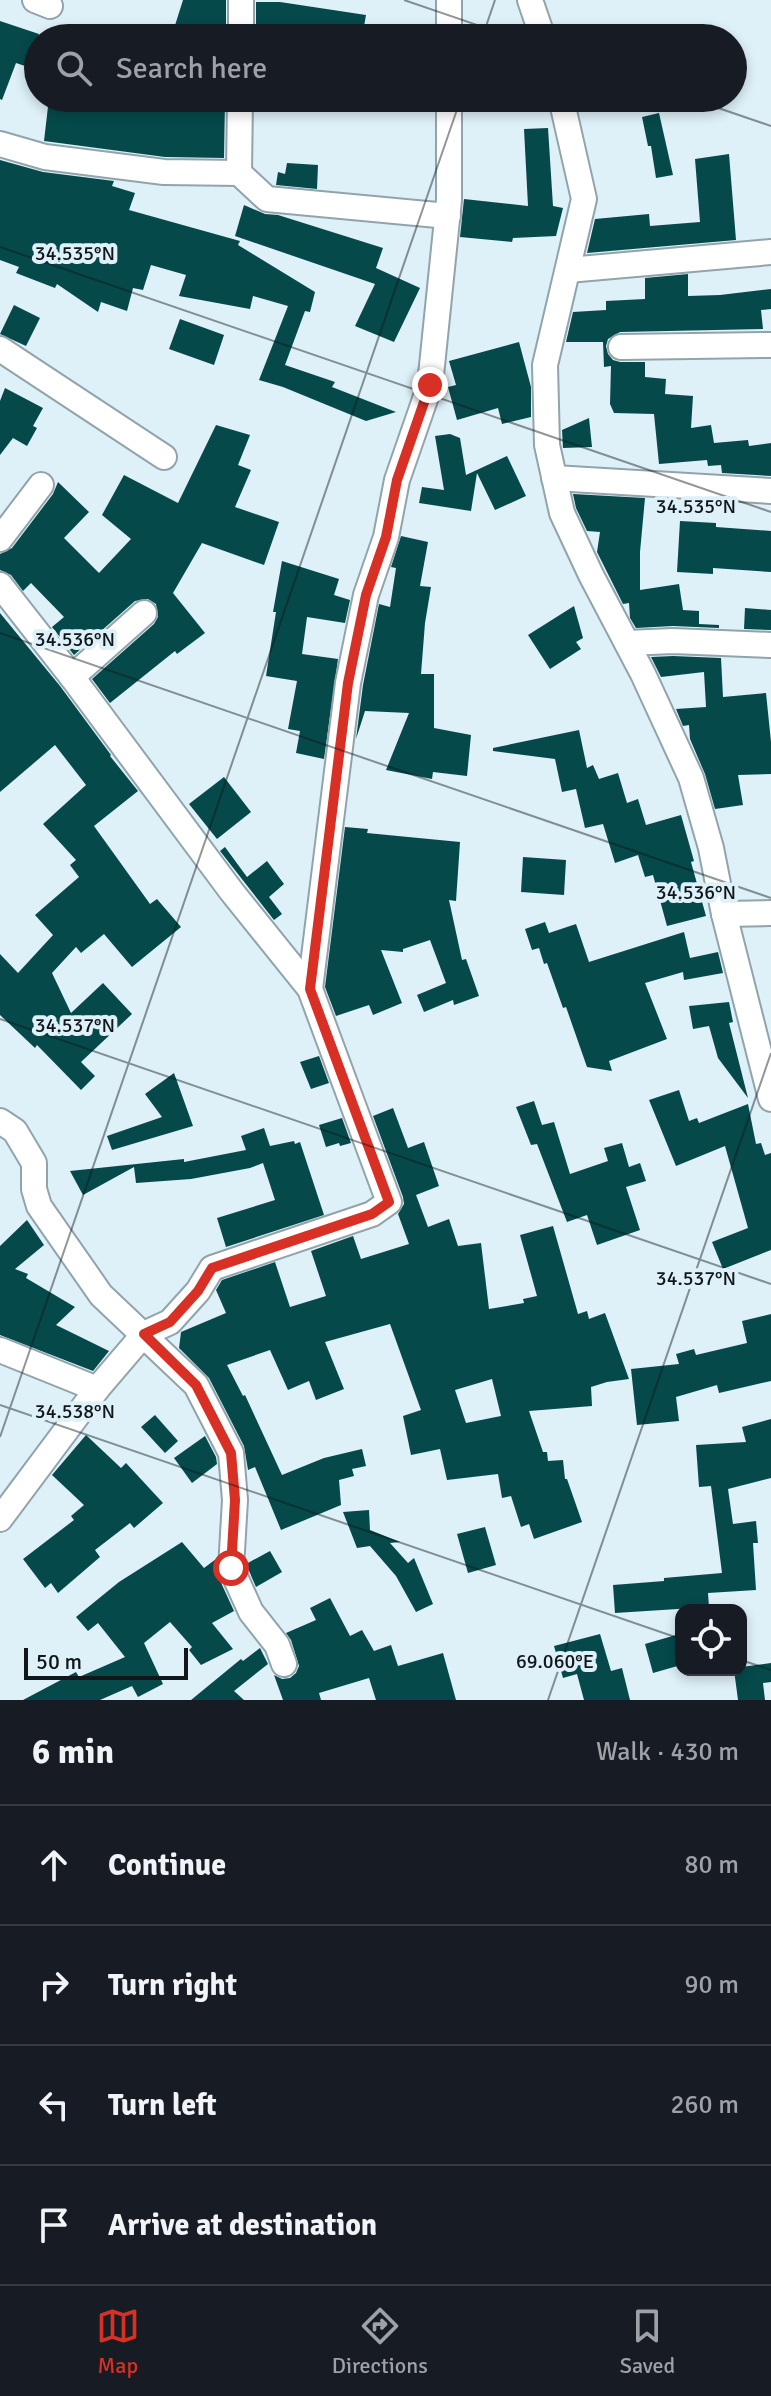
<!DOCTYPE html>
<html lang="en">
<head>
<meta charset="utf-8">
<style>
  :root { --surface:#171b24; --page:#20242c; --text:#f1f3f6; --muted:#9ea1a6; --line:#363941; --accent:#d93025 }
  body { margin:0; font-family:Signika,sans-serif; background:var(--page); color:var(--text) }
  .controls { position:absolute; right:24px; bottom:24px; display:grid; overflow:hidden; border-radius:16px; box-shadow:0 4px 12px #0003 }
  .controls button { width:72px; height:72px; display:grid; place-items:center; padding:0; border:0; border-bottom:2px solid var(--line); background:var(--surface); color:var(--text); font:40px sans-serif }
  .scale { position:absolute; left:24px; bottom:20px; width:164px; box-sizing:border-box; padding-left:8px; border:4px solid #101619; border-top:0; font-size:22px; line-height:28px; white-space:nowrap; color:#101619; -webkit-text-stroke:6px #def0f8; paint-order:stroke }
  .stop { position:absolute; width:24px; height:24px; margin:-18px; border:6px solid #d93025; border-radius:50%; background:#fff }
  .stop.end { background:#d93025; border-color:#fff; box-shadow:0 2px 8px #0008 }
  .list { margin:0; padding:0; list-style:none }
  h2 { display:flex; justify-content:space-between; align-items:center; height:104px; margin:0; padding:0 32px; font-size:34px }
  h2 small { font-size:26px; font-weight:400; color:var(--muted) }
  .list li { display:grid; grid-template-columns:52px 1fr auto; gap:24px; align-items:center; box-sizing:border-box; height:120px; padding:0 32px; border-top:2px solid var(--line) }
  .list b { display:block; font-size:30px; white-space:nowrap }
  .list em { font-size:26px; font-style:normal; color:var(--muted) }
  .icon { flex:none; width:44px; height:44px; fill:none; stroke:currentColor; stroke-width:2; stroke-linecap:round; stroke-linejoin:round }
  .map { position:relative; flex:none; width:771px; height:1700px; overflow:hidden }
  .search { position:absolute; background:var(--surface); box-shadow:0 4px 12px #0003; left:24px; right:24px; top:24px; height:88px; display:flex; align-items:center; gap:20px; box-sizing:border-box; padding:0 28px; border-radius:44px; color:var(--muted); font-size:30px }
  .sheet { height:584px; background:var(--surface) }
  nav { display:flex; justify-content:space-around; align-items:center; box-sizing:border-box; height:112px; border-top:2px solid var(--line); background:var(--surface); font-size:22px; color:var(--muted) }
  nav a { display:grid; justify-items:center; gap:4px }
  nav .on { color:var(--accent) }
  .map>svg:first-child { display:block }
  .building { fill:#06494b; fill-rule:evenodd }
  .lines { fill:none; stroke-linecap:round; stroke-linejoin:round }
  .street-casing { stroke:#92a4ab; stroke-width:28 }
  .street { stroke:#fff; stroke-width:24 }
  .route { stroke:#d93025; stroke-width:10 }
  .ticks { fill:none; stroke:#101619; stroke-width:2; stroke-opacity:0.45 }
  .ticks-label { font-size:20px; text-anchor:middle; fill:#101619; stroke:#def0f8; stroke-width:8; stroke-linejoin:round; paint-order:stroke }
</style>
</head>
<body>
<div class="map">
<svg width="771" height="1700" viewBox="0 0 771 1700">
  <rect width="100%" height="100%" fill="#def0f8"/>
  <g class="building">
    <path d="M183,0H226V38H171Z"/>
    <path d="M256,2H280L366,15L362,38H256Z"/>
    <path d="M0,21L39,34L28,67L16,63L2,100L0,99Z"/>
    <path d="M49,98H154L153,101L216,107L217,100H225L224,158L165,157L44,141Z"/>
    <path d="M659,113L673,175L656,178L651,146H648L642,117Z"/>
    <path d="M548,128L553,206L563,208L556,236L513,238L512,242L460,237L464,199L528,206L524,129Z"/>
    <path d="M729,154L736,240L587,253L595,219L649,214L650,226L700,222L695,159Z"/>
    <path d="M0,160L43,172L114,181L112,186L135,193L129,210L240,241L238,245L315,292L310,312L305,311L285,365L335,382L332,387L396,412L366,421L283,387L259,380L288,306L253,296L250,309L179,296L186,275L151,265L143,290L133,288L127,311L101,302L98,312L57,284L55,288L16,273L19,267L0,260Z"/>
    <path d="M287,163L318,165L317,189L276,185L278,172L285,174Z"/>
    <path d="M244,205L265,214L278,215L383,248L376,268L420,288L394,342L355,326L375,284L235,236Z"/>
    <path d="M688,274V296L720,295L771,289V309L761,310L763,329L620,332L608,339L606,346L608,354L613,360L620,362H645V377L666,379L665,394L693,396L691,428L711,425L714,443L748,440L749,446L771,443V476L722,473L721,465L708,466L707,460L659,464L654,414L614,413L610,404L611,366L604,367L603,342H566L573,312L606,310V301L645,299V278Z"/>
    <path d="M14,305L40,318L26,346L0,334Z"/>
    <path d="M180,319L224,335L214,365L169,349Z"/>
    <path d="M519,342L531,387V417L502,424L498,408L457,420L448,387L456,385L449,361Z"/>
    <path d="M5,388L43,408L33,426L37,428L27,446L13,438L0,455V401Z"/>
    <path d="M589,418L592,447L563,448L562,430Z"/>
    <path d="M216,425L250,435L238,465L251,470L235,507L279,522L264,565L202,543L173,593L205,633L177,654L175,651L110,703L92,679L154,624L158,617L156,604L148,599L135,601L74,655L52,627L64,617L31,583L23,591L11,575L0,570V554L12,548L53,494L58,482L89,512L64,538L99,573L131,539L102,515L124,475L178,503Z"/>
    <path d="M450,434L460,438L466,475L507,456L526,496L495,510L477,473L471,511L419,503L422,487L444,490L435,436Z"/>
    <path d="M573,494L645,498L640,552V590L679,584L683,610L699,611V624L719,625V628L673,626L636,628L630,618L629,603L623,604L597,552L600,532L587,531L576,508Z"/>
    <path d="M680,521L716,523V527L771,531V572L713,568V574L677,572Z"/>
    <path d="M401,536L428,542L420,586L431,587L425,623L421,674H434V728L471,735L467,776L433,772L432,779L386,770L409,713L365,711L356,739L363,685L379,604L390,607L396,568L391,567Z"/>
    <path d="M282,561L339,579L334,595L350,600L345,623L307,617L302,654L338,659L324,759L296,753L300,731L288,729L297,681L266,676L276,612H273Z"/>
    <path d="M574,606L583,638L576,642L581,649L550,669L528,635Z"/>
    <path d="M745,608L771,610V630L744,629Z"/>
    <path d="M0,613L60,686L111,755L110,756L138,791L94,826L150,904L157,899L181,927L132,967L104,934L81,953L76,947L52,973L71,1013L103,983L132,1014L81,1062L95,1076L81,1090L37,1045L35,1048L0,1015V954L18,973L53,935L35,915L79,877L70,865L76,860L43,824L86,785L55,745L0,792Z"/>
    <path d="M673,656L721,658L723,697L766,693L771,742V774L738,775L743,805L715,809L705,774L690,739L689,725L683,726L676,709L706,707L704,672L661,677L651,657Z"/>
    <path d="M579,730L587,768L593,765L599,779L618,773L627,803L638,799L646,825L681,815L694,861L691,862L706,916L667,926L653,875L645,877L638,855L615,863L603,824L585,828L576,789L562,792L555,759L493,751V748Z"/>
    <path d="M224,777L251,812L217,839L189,804Z"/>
    <path d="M345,827L368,829L367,833L460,842L456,901L449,900L462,960L466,959L479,996L454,1005L453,1000L424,1012L417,995L446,983L430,940L403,949V952L381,950L402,1003L373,1015L369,1005L336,1016L325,987Z"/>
    <path d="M225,847L247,877L267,861L284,884L269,897L282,914L274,920L220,851Z"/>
    <path d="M523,857L566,860L564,895L521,892Z"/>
    <path d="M545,922L549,933L576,924L589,962L684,932L690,958L718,952L723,973L684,980L683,972L645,983L667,1039L609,1061L612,1071L587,1067L566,1007L563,1008L547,963L544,964L539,948L532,950L525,929Z"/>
    <path d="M729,1002L733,1022L729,1023L748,1098L718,1058L709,1026L693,1029L689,1006Z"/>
    <path d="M319,1056L329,1083L311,1089L300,1062Z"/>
    <path d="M174,1073L193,1126L112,1150L107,1136L162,1117L145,1094Z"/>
    <path d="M679,1090L689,1121L697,1118L699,1123L748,1104L756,1144L761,1143L765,1155L771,1153V1250L723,1269L712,1242L748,1228L725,1146L676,1166L649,1100Z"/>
    <path d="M534,1101L542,1125L554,1122L570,1174L608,1161L604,1148L622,1143L629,1167L640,1163L646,1181L626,1187L640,1230L597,1245L587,1215L567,1222L537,1144L531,1145L516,1107Z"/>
    <path d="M393,1108L408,1148L424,1142L439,1186L416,1195L428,1227L449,1219L458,1246L481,1243L489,1309L524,1303L523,1299L537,1296L520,1235L553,1226L578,1314L587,1311L589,1319L605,1313L629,1379L607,1382L591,1387L592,1406L529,1411L543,1452H547L548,1461L563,1460L565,1479H567L582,1522L534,1539L529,1524L521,1527L511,1496L502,1498L498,1474L447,1480L440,1449L411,1455L403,1416L421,1410L390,1324L325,1342L344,1389L316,1400L309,1381L288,1390L270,1350L227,1365L243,1396L245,1395L282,1475L324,1458L362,1449L366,1466L352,1469L354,1476L339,1480L341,1505L281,1530L255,1467L248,1470L244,1446L209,1378L179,1348L181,1332L226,1313L216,1290L222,1280L275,1262L290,1307L326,1296L311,1251L353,1236L361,1259L409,1244L398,1214L404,1204L403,1197L373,1116ZM492,1379L501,1416L466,1423L455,1390Z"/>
    <path d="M342,1118L351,1143L340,1146L339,1143L326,1147L319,1125Z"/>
    <path d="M264,1128L270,1146L294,1141L295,1144L300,1142L324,1215L226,1247L217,1218L275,1200L263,1163L250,1168L191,1179L136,1183L134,1167L83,1195L70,1171L184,1159V1162L246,1150L241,1136Z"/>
    <path d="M27,1220L44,1245L15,1269L28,1274L26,1278L75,1307L56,1325L109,1351L93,1371L0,1335V1246Z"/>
    <path d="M771,1314V1381L719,1393L717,1385L676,1397L679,1421L637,1425L631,1369L679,1364L676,1354L694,1349L696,1355L747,1343L742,1321Z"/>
    <path d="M155,1415L178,1441L165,1453L141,1427Z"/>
    <path d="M771,1419V1478L728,1489L733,1524L756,1521L758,1543H753L756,1590L708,1593L709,1607L615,1613L613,1585L664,1581V1578L722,1573L711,1486L699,1487L696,1445L746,1442L742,1427Z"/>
    <path d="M86,1435L121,1468L126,1463L163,1503L134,1528L130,1523L95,1550L100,1557L58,1593L51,1583L45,1588L23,1559L74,1520L71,1516L84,1505L52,1475Z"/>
    <path d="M205,1436L216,1457L217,1464L192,1483L174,1458Z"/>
    <path d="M369,1510L370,1530L400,1542L390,1543L408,1563L414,1558L433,1604L416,1612L396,1576L370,1546L357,1548L343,1512Z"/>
    <path d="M485,1527L496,1565L468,1573L457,1534Z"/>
    <path d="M182,1542L204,1568L216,1559L217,1574L234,1611L212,1623L233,1649L201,1665L189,1650L192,1647L170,1622L144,1643L163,1684L138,1697L132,1686L100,1700H23L76,1672L79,1677L125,1657L98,1623L88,1631L76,1617L119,1582Z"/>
    <path d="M270,1551L282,1572L256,1587L246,1564Z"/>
    <path d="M330,1598L350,1636L362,1630L374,1651L391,1645L398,1666L443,1653L456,1700H376L369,1678L319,1693L321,1700H283L274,1675L282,1679L290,1678L296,1673L299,1666L291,1640L286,1633L316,1620L310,1608Z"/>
    <path d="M600,1634L611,1671L622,1668L630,1700H584L577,1674L563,1678L554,1646Z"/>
    <path d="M676,1635L681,1654V1665L653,1673L645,1644Z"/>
    <path d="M260,1648L268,1664L234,1691L244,1700H191L241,1659L243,1661Z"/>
    <path d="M771,1663V1682L763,1683L765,1700H738L734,1670H741V1667Z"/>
  </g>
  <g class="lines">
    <defs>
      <g id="street">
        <path d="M35,0L50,6"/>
        <path d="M530,0L543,38"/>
        <path d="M241,38V0"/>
        <path d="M449,38V0"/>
        <path d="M561,98L584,199L545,365L547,445L562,513L591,575L643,674L691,778L711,848L724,914L771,1099"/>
        <path d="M0,144L45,157L164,172L239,173L267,199L448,216"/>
        <path d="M239,173L240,98"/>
        <path d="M568,270L771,252"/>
        <path d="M621,347L771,345"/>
        <path d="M0,349L164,457"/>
        <path d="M554,478L771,491"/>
        <path d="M0,539L41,485"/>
        <path d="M0,585L72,677L232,892L310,989L389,1202L372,1214L212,1268L198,1291L170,1322L144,1334L97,1389L0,1519"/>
        <path d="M627,643L673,641L771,645"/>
        <path d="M72,677L144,613"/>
        <path d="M724,914L771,913"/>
        <path d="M310,989L348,683L366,595L386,537L397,480L430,385L449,200V98"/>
        <path d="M0,1121L15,1131L34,1163V1189L39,1206L101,1295L196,1385L231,1453L235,1500L231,1568L251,1612L277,1645L284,1664"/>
        <path d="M0,1350L97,1389"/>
      </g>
    </defs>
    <use href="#street" class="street-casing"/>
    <use href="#street" class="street"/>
  </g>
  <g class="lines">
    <path class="route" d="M231,1568L235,1500L231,1453L196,1385L144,1334L170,1322L198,1291L212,1268L372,1214L389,1202L310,989L348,683L366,595L386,537L397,480L430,385"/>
  </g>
  <path class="ticks" d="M404,0L515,38M482,38L495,0M689,98L771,126M0,247L771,512M0,633L771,898M0,1019L771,1284M0,1405L681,1639M0,1437L461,98M741,1660L771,1670M548,1700L771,1053"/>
  <g class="ticks-label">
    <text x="75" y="260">34.535°N</text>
    <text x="696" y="513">34.535°N</text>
    <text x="75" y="646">34.536°N</text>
    <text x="696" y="899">34.536°N</text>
    <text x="75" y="1032">34.537°N</text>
    <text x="696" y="1285">34.537°N</text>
    <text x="75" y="1418">34.538°N</text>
    <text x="555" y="1668">69.060°E</text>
  </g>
</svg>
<div class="controls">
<button><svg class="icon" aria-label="locate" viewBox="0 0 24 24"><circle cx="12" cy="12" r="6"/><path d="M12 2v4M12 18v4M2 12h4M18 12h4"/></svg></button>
</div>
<div class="scale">50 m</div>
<div class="stop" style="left:231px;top:1568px"></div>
<div class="stop end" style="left:430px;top:385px"></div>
<div class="search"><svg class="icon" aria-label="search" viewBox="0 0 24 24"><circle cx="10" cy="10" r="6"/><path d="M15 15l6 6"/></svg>Search here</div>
</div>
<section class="sheet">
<h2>6 min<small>Walk · 430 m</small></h2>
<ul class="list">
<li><svg class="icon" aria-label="ahead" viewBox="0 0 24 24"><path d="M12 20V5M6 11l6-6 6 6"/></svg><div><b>Continue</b></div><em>80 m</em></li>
<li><svg class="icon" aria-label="right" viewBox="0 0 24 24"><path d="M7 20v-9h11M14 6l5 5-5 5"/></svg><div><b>Turn right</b></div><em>90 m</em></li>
<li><svg class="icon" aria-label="left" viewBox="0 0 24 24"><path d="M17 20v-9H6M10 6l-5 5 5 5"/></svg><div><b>Turn left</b></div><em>260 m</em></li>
<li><svg class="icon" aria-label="arrive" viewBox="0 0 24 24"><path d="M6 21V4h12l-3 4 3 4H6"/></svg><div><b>Arrive at destination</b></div></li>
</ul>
</section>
<nav>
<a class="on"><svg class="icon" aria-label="map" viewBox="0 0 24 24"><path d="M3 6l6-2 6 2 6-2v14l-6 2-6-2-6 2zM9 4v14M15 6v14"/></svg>Map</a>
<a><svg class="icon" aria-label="directions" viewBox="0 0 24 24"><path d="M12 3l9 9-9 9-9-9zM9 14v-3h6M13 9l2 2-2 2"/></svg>Directions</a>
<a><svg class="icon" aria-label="saved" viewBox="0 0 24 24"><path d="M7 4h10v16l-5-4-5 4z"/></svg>Saved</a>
</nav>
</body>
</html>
